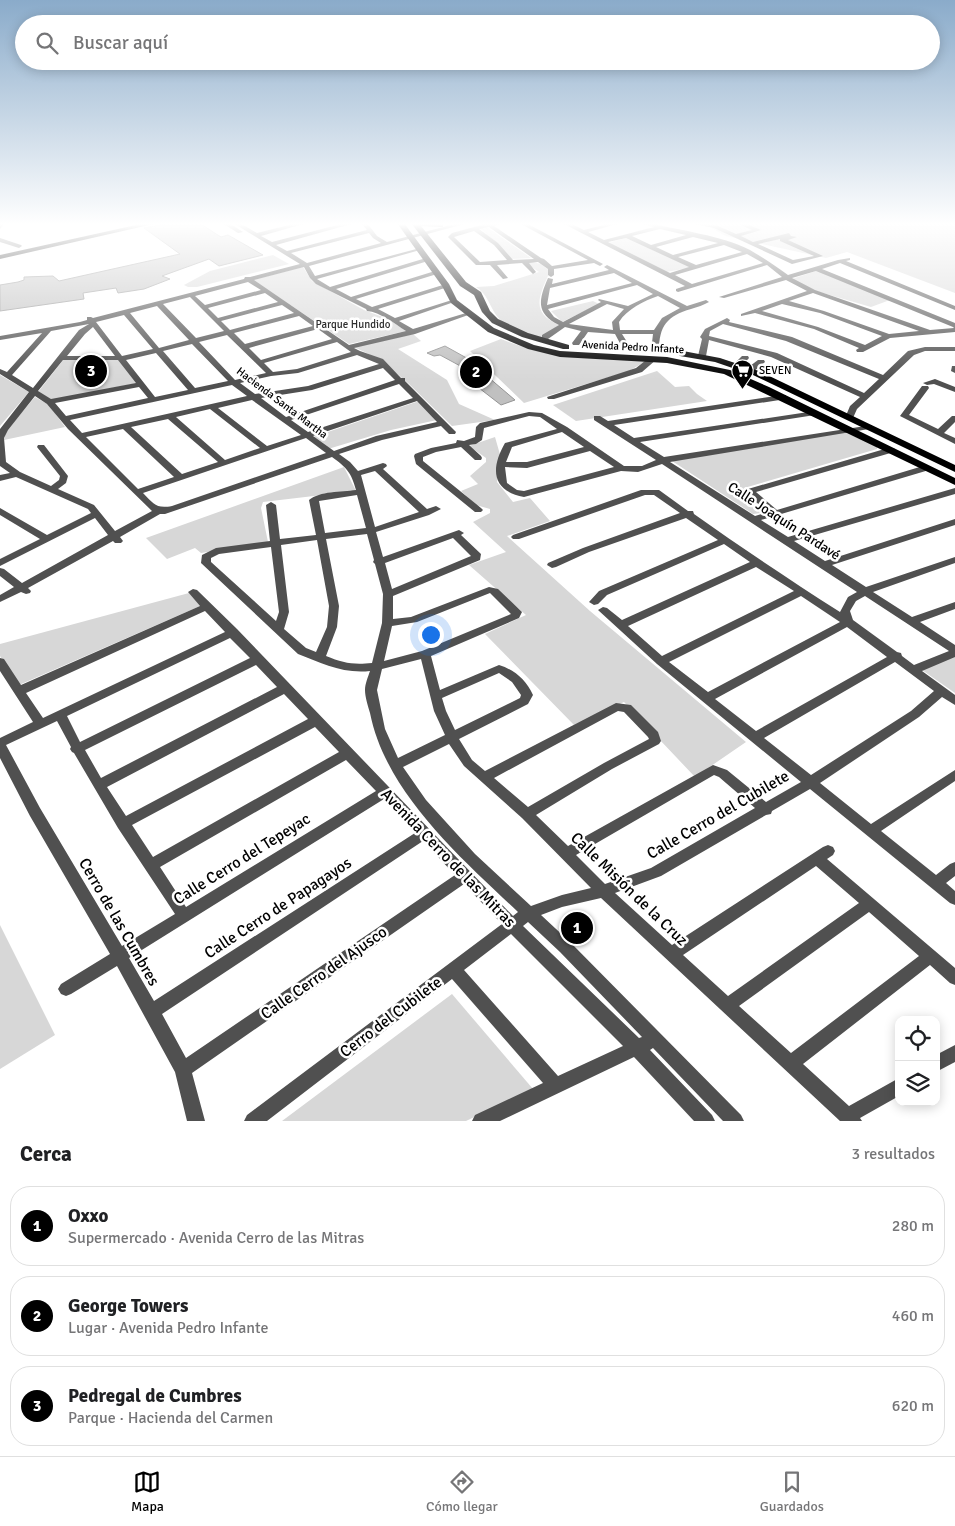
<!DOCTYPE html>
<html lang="es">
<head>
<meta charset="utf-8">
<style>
  :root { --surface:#fff; --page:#f6f6f6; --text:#202124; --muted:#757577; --line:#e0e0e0; --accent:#000 }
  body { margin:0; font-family:Signika,sans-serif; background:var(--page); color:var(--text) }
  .controls { position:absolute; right:15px; bottom:15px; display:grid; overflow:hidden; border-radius:10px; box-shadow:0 2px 12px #0003 }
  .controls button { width:45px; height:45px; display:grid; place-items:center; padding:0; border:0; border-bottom:1px solid var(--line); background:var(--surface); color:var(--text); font:25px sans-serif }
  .you { position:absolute; left:430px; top:634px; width:18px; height:18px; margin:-12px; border:4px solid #fff; border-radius:50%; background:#1a73e8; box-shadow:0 0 0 8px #1a73e833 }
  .badge { display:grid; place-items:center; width:32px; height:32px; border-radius:50%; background:var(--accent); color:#fff; font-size:16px; font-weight:700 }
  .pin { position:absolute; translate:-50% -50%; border:2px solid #fff; box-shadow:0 1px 5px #0006 }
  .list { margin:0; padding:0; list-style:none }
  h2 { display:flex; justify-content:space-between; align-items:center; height:65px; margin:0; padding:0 20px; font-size:21px }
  h2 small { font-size:16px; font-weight:400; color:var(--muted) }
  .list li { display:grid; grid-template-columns:32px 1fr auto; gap:15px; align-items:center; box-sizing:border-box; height:80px; margin:0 10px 10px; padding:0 10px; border:1px solid var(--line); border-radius:20px }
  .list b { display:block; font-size:19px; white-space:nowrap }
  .list p { margin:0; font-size:16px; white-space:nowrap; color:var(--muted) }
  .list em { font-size:16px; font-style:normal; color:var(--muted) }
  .icon { flex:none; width:28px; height:28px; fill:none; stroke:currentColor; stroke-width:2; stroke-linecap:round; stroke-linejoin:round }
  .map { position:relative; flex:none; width:955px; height:1121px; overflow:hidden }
  .search { position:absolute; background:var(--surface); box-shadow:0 2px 12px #0003; left:15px; right:15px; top:15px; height:55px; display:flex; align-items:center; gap:12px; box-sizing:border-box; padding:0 18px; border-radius:28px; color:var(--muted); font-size:19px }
  .sheet { height:335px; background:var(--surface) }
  nav { display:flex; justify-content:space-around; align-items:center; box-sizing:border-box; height:70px; border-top:1px solid var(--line); background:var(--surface); font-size:14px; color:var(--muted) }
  nav a { display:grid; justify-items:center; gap:2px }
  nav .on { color:var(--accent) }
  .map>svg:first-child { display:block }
  .green { fill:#d7d7d7 }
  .building { fill:#c0c0c0; stroke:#949494 }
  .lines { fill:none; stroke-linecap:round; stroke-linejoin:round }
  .minor { fill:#505050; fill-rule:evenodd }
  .major { fill:#000; fill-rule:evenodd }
  .labels { text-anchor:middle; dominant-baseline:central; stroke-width:5; stroke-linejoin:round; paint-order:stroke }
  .far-park-label { font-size:11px; fill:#2e2e2e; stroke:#fff }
  .far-street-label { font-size:11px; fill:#000; stroke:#fff }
  .far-poi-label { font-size:11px; fill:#000; stroke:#fff; text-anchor:start }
  .street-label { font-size:14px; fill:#000; stroke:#fff }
  .near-street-label { font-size:16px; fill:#000; stroke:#fff }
</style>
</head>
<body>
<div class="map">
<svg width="955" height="1121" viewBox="0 0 955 1121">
  <rect width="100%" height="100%" fill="#fff"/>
  <g class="green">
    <path d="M702,223H955V293L847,252L826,258L726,236Z"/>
    <path d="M480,228H488L531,258L511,259Z"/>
    <path d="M626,238L688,266L689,268L666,272L608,243Z"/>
    <path d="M273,255L289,264L197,287H188L184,285L210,271Z"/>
    <path d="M532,262L541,264L550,271C540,295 529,312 559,325L541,338C526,333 506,329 496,315C489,304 487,294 476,287L494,286L539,272L526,263Z"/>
    <path d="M303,267L312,281L364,310L388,319L406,331L349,344L253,280Z"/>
    <path d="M816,271H819L890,300L871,307L816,291L792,279Z"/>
    <path d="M593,301L599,304L562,322L551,311Z"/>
    <path d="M413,334L421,341L398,349L447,380L459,404L495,420L452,426L409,384L381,360L354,347Z"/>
    <path d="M501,339C556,361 591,357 646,361L629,371L524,403L470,351Z"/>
    <path d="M64,359L119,360L137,383L52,400L38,392Z"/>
    <path d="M657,371L675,387L689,386L697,394L707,401L576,421L553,405Z"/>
    <path d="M0,375L29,392L0,426Z"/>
    <path d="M35,397L49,405L65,427L4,440L5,432Z"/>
    <path d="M419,401L437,420L391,430L328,449L313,437Z"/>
    <path d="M844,432L877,446V449L744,488L743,492L764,510L761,513L753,514L672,461Z"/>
    <path d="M495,437L501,458L497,482L513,502L530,498L550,521L507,536L590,611L746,742L695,777L624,702L574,725L485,634L526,615L469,565L506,552L473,522L490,513V509L476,505L461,491L478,484L470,476L486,462V458L469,446Z"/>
    <path d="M344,467L356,491L263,502L261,508L268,542L201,553L195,548L167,559L146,538Z"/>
    <path d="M189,593L200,606L19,685L0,656V644Z"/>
    <path d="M955,656V693L922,670Z"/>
    <path d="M0,925L55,1035L0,1069Z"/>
    <path d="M452,994L533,1089L466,1121H282Z"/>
  </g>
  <g class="building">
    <path d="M171,223H199L221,237L228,235L263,255L219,266L209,259L162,276L170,279L144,289L118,293L116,288L83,293L84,299L0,311V285L18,282L24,280V277L53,276L59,281L180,254L144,228Z"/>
    <path d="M445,346L481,366L488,377L515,400L501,405L479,388L464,368L440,355L434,356L427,353Z"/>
  </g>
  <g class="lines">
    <g class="minor">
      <path d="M0,223H5L0,229Z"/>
      <path d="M222,223H229L243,232L238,233Z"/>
      <path d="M233,223H240L257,233L297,223H307L261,236L272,242L345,223H355L276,245L287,251L367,230L361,223H367L377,236L387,242L458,223H468L309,266L315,276L420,248V250L317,279L330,287L426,258L429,260L428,261L336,289L351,297L435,271L438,273L437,274L356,299L372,307L446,284L448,285V287L378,309L395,318L452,300L457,301L399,321L413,329L466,313L471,314L415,334L354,348L360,351L383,359L401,378H405V381L456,432L455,434H449L441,426L382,440L339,454L350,462L358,471L383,463L386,464L387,466L383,469L427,509L436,506L441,509L429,515L376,532L383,557L459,530L464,533L461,535L481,554L480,560L393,596V619L411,617L489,587L498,589L522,612L519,618L431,656L440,690L499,665C515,670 526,680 533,695L528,704L459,739L472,760L485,771L616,703L631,705L658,732L661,741L659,744L612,769L536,815L568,846L713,765L727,770L766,802L801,782L657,664L598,610L603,607L607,608L622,620L750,562L724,544L607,595L598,604L594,605L589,602L599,591L718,540L686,518L589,552L556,567L552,568L547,565L548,563L583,548L680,513L654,495H645L519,539H513L511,537L513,535L641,490H659L688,511H693L694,514C742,548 790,580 840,612L848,597L857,592L662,464L638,472L621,471L524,497C492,491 490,469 505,443L557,429L540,417L529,416L484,428L482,440L476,444L469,445L481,456L482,458L481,460H475L461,447L436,452L423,457V461L481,508L483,510L481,512H475L416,464L414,456L415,454L431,448L456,443L457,440L464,441L475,437L476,427L480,423L529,412L542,413L567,427L624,466H642L656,460L594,420V416H600L608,421L783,395H786V399L614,425L634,438L815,411L819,413L815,415L640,442L664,457L872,425V429H869L670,462L755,516L768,512L750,497L746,491L748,489L888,448H894L895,450L894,452L756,492L777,510L923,466L926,465L930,468L929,470L761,520L788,537L955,488V494L794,541L825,561L955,519V525L832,565L866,587L955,557V563L873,592L912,617L955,602V609L920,622L955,645V657L922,671L955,695V705L942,697L919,717L820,783L871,824L955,770V781L881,831L936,875L950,864L955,862V876L946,883L955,891V905L950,903L810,789L772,811L771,814L766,815L661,876L615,893L672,945L823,847L828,845L833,847L835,851L833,855L827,859L955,968V985L950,983L930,965L803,1064L849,1106L899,1078V1096L860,1118L862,1121H840L601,898L562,907L541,915L570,942L741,1115L744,1121H723L653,1048L650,1050L712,1115L715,1121H694L634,1057L500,1121H472L475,1115L543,1083L452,979L267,1121H244L247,1115L502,924L464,884L192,1073L205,1121H187L175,1072L117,966L71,994L66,996L61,994L58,989L61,984L110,954L30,816L0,758V738L33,722L0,671V658L4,659L21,685L200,606L188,592L193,589L197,590L237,629L513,916L518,912C461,858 386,793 370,713C368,706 365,697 365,690C365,684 368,677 370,671C343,674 321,663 298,654L201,563L202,555L216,548L270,541L266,505L271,502L276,505L280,539L316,535L309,500C320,491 341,492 356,490C351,472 347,468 332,457L165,514H160L120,537L123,541L121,543H115L113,541L28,588L31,591L30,593L26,594L21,592L0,602V595L14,587L0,576V568L4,569L22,583L108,535L95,518L0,566V559L40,539L0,515V508L47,535L91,513L88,509L16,477L0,481V475L10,473L0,466V429L29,392L0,374V369L7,372L42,333L0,340V336L80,322L87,320V317H91L93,318L244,279L245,277H250L300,264ZM369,233L373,238L381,243L307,263L291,253ZM304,267L310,278L316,284L366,309L367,311C380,312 395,324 406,331L349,345L254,280ZM248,282L261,290L205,305L195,296ZM265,293L278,302L218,318L208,308ZM190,297L224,331L196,338L163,304ZM282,305L294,313L230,330L221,321ZM157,306L189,340L159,348L130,313ZM124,315L153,349L122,356L96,322ZM299,316L313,326L245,344L234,333ZM89,324L79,330L33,388L12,375L51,331ZM93,327L115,356H67L85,334ZM318,329L332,339L261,360L249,348ZM227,335L266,373L235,380L199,342ZM337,342L351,352L297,369L273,372L264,363ZM192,344L228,381L195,388L163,351ZM156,353L188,390L155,397L126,360ZM357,355L379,364L308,386L255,394L240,383L271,376L298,373ZM63,360H118L136,383L51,399L38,391ZM383,368L395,380L286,417L261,398L312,390ZM399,384L413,398L308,432L291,420ZM232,385L247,396L82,433L70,420ZM139,387L148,398L66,416L55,403ZM35,396L47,404L68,429L152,511L115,531L94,505L58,489L66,483L68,476L44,445H38L37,447L60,476L59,480L51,486L20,472L6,462L4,438L8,430ZM252,400L301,435L267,446L218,408ZM417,401L437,422L376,436L334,451L313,436ZM210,409L260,448L225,460L176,417ZM168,419L218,462L182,474L131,427ZM123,429L174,477L138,489L86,437ZM562,432L584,447L527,462H506L512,447ZM306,438L326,453L172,506C156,509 154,504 143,493ZM590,451L614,467L524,491L517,490L507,483L505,467L527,468ZM375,471L419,512L375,527L361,475ZM357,495L366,528L325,533L319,501ZM367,534L374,560L373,562L375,564L383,594L382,623L372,663C353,665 343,663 326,656L337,627L339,606L326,539ZM453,538L471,556L392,589L385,563ZM317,540L329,606L327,627L316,652L306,648L284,629L289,612L281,545ZM271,547L279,612L276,621L211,562V558L219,554ZM756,567L794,591L662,656L628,626ZM490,593L511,614L422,651L384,661L392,626L417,622ZM801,596L840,622L708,692L669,662ZM865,596L949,651L914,665L902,656L901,653L897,652L853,620L850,611L856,601ZM205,611L225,632L43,718L26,693ZM847,627L887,657L756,731L715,699ZM230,638L250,658L80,742L67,716ZM421,659L434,711L445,735L398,758L385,729L377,690L382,669ZM895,662L934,691L911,711L811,775L764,738ZM256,665L277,687L101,778L85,750ZM499,673L512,682L521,695L520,698L455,730L446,711L442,698ZM284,694L308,719L126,816L107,787ZM618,711L624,712L648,737L649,739L604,763L528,807L494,778ZM57,721L71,747L70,749L72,752L74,753L118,828L175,914L122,946L40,808L6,745ZM315,727L339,752L153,857L132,825ZM449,744L464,766L522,818L591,888L562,895L531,906L475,854L426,800L403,767ZM346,760L376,791L186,907L160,867ZM714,775L719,777L755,808L651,868L605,884L576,855ZM384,799L415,833L154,1001L129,958ZM423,841L455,875L186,1058L162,1014ZM816,866L859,903L728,996L683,955ZM869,912L919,956L791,1053L739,1006ZM528,922L560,952L642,1037L639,1038L523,926ZM511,934L623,1046L558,1076L464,970Z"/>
      <path d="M489,223H502L494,226L541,258L544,259L552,266L588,260L519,223H526L603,264L600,266L594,263L554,269V275L551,277L548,275V269L538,262L529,263L536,272L533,274L522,263L497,265L508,278L503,279L490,265H476L448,237L452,233ZM489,227L534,259L513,260L498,243L479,229ZM474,231L494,245L507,260L480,262L454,237Z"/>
      <path d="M562,223H570L584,230L611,223H621L588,232L604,240L654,227L639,223H650C682,231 720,235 750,250C762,257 776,266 788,275L838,260L850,258V260L846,261L955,306V310L840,263L822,269L955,323V332L890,338L863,352H857L856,350L859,348L814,329L755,313L741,316V314L807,291L786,280L724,298L719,297L782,277L767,265L678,292L676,291V289L685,286ZM660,229L686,235L651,245L632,236ZM693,237L718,243L673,255L656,247ZM626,238L689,267L670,273L608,242ZM724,245L742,252L696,265L678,257ZM747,254L763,263L692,284L675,275ZM816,271L953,327L954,328L930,330L815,290L792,278ZM813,293L919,331L889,334L824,311L789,301ZM782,304L820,313L882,336L865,345L818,327L762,311Z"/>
      <path d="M690,223L716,225L736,234L752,230L736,223H745L761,230L741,236L753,242L789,233L791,236L797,237L788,240L823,256L792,264L714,228ZM780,239V241L814,256L793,260L758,244Z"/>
      <path d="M0,238L21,245L22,246L19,248L0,242Z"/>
      <path d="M607,265L687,306L706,300L709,302C704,305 697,307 691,309C667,316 659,326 659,351L655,353L651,351L653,334H622L629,345L625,347H622L615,334L588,332L579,345H573L572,343L581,331L565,327L548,339H542V335L559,325C535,313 539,299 548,278L553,279L552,284L609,270L604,267ZM614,273L632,283L547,305L550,288ZM637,285L653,294L628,306L599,299L598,300L601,302L563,322L554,317L548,309ZM658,296L680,308L662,318L654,330H620L619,322C627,309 644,301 658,296ZM607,304L624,309L612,322L613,330L569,324Z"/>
      <path d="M727,318L730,320L729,322L792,337L883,375L908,351L925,347H955V351H925L914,355L857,409L853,418L849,420L845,418L850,406L860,397L771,357L709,340L706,356L705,358H699L698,356L702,339L700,337L705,329ZM723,324L786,341L879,379L864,393L777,353L709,336L710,331Z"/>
      <path d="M742,356H748L749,358L740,368H734V364Z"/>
      <path d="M650,357H656L657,359L642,372L554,399H548L547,397L636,368Z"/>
      <path d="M758,360H764L765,362L752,373H746V369Z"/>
      <path d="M952,366H955V373L951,371Z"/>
      <path d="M935,379L955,387V392L934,384L927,385L923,383Z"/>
      <path d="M922,386H928L929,388L909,415L938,429L952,416H955V422L944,433L955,438V444L900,416Z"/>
      <path d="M955,1045V1062L936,1072V1055Z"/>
    </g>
    <g class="major">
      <path d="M145,223H158L0,259V255Z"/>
      <path d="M397,223H404L449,284L457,300L494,328L534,345L560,351L667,357L730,370L769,387L955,478V485L724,374L667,363L560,357L528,349L488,332L451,303L442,286Z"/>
      <path d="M411,223H443V227H440L421,226L466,282L481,292L490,311L498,319L528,333L569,345V349H563L522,337L492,323L482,312L474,295L460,286Z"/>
      <path d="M683,351L720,358L759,371L955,465V472L753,375L715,362L680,356L678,354Z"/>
    </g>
  </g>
  <linearGradient id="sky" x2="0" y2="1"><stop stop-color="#8aabca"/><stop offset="0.59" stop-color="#fff"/><stop offset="1" stop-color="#fff" stop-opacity="0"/></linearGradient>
  <rect width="955" height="380" fill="url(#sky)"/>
  <defs>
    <symbol id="supermarket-pin" viewBox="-11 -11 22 30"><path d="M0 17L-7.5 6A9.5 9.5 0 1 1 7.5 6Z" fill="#000" stroke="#fff"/><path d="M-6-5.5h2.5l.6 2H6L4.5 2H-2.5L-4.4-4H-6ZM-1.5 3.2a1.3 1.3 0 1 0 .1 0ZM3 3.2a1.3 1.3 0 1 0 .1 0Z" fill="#fff"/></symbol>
  </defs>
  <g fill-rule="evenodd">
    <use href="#supermarket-pin" x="730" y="358" width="25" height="34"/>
  </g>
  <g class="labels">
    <g class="far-park-label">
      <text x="353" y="324">Parque Hundido</text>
    </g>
    <g class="far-street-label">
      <text transform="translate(633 347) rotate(3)">Avenida Pedro Infante</text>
      <text transform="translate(282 403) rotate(37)">Hacienda Santa Martha</text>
    </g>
    <g class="far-poi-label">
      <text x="759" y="370">SEVEN</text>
    </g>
    <g class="street-label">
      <text transform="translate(784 521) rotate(33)">Calle Joaquín Pardavé</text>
    </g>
    <g class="near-street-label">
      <text transform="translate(718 815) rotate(-30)">Calle Cerro del Cubilete</text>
      <text transform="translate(448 858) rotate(46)">Avenida Cerro de las Mitras</text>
      <text transform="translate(242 859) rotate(-32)">Calle Cerro del Tepeyac</text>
      <text transform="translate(629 889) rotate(44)">Calle Misión de la Cruz</text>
      <text transform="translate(278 908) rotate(-33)">Calle Cerro de Papagayos</text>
      <text transform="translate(119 922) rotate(60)">Cerro de las Cumbres</text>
      <text transform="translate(324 973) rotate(-35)">Calle Cerro del Ajusco</text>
      <text transform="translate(391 1017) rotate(-37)">Cerro del Cubilete</text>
    </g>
  </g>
</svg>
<div class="controls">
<button><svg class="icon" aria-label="locate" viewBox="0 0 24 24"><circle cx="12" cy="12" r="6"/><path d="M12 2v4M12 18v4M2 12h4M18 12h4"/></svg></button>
<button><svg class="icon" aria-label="layers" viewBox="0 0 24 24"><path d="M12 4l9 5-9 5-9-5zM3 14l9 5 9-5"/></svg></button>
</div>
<div class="you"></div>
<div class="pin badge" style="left:577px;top:928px">1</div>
<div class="pin badge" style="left:476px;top:372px">2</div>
<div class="pin badge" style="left:91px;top:371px">3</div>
<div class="search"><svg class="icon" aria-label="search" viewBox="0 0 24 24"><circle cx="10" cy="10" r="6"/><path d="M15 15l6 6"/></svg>Buscar aquí</div>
</div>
<section class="sheet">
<h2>Cerca<small>3 resultados</small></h2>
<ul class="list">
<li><span class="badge">1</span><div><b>Oxxo</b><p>Supermercado · Avenida Cerro de las Mitras</p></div><em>280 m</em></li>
<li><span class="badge">2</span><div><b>George Towers</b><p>Lugar · Avenida Pedro Infante</p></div><em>460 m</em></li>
<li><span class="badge">3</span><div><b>Pedregal de Cumbres</b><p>Parque · Hacienda del Carmen</p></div><em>620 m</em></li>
</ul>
</section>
<nav>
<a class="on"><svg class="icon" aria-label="map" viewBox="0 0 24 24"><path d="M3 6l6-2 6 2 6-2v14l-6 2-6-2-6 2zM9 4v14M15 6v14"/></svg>Mapa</a>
<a><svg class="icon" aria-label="directions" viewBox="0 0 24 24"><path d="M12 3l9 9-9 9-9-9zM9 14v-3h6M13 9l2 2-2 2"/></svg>Cómo llegar</a>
<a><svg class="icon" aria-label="saved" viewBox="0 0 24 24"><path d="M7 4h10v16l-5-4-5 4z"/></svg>Guardados</a>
</nav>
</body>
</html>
